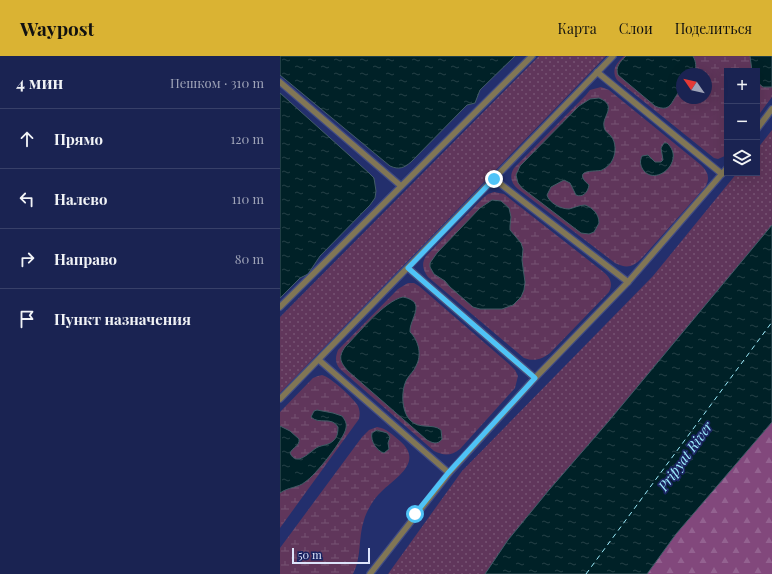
<!DOCTYPE html>
<html lang="ru">
<head>
<meta charset="utf-8">
<style>
  :root { --surface:#1a2352; --page:#232b59; --text:#f1f3f6; --muted:#9fa4b8; --line:#384069; --accent:#dab333 }
  body { margin:0; font-family:"Playfair Display",serif; background:var(--page); color:var(--text) }
  .controls { position:absolute; right:12px; top:12px; display:grid; overflow:hidden; border-radius:0px; box-shadow:0 4px 16px #0002 }
  .controls button { width:36px; height:36px; display:grid; place-items:center; padding:0; border:0; border-bottom:1px solid var(--line); background:var(--surface); color:var(--text); font:20px sans-serif }
  .compass { position:absolute; left:396px; top:12px; width:36px; height:36px; border-radius:50%; background:var(--surface); box-shadow:0 4px 16px #0002; rotate:304deg }
  .scale { position:absolute; left:12px; bottom:10px; width:78px; box-sizing:border-box; padding-left:4px; border:2px solid #dde4fb; border-top:0; font-size:11px; line-height:14px; white-space:nowrap; color:#dde4fb; -webkit-text-stroke:3px #1a2461; paint-order:stroke }
  .stop { position:absolute; width:12px; height:12px; margin:-9px; border:3px solid #4fc3f7; border-radius:50%; background:#fff }
  .stop.end { background:#4fc3f7; border-color:#fff; box-shadow:0 1px 4px #0008 }
  .list { margin:0; padding:0; list-style:none }
  h2 { display:flex; justify-content:space-between; align-items:center; height:52px; margin:0; padding:0 16px; font-size:17px }
  h2 small { font-size:13px; font-weight:400; color:var(--muted) }
  .list li { display:grid; grid-template-columns:26px 1fr auto; gap:12px; align-items:center; box-sizing:border-box; height:60px; padding:0 16px; border-top:1px solid var(--line) }
  .list b { display:block; font-size:15px; white-space:nowrap }
  .list em { font-size:13px; font-style:normal; color:var(--muted) }
  .icon { flex:none; width:22px; height:22px; fill:none; stroke:currentColor; stroke-width:2; stroke-linecap:round; stroke-linejoin:round }
  .map { position:relative; flex:none; width:492px; height:518px; overflow:hidden }
  header { display:flex; align-items:center; gap:24px; box-sizing:border-box; height:56px; padding:0 20px; background:var(--accent); color:#111 }
  header strong { font-size:19px }
  nav { display:flex; gap:22px; margin-inline-start:auto; font-size:14px }
  main { display:flex }
  aside { flex:1; background:var(--surface) }
  .map>svg:first-child { display:block }
  .grass { fill:url(#grass-dots) }
  .forest { fill:url(#forest-firs) }
  .wetland { fill:url(#wetland-marsh); fill-rule:evenodd }
  .water { fill:url(#water-ripples); stroke:#425c67 }
  .lines { fill:none; stroke-linecap:round; stroke-linejoin:round }
  .ferry { stroke:#9cecfc; stroke-width:1; stroke-dasharray:5 4; stroke-linecap:butt }
  .service-casing { stroke:#414c84; stroke-width:8 }
  .service { stroke:#817655; stroke-width:5.5 }
  .route { stroke:#4fc3f7; stroke-width:5 }
  .labels { text-anchor:middle; dominant-baseline:central; stroke-width:3.5; stroke-linejoin:round; paint-order:stroke }
  .water-label { font-size:14px; font-style:italic; fill:#9cecfc; stroke:#1a2461 }
</style>
</head>
<body>
<header>
<strong>Waypost</strong>
<nav><a>Карта</a><a>Слои</a><a>Поделиться</a></nav>
</header>
<main>
<aside>
<h2>4 мин<small>Пешком · 310 m</small></h2>
<ul class="list">
<li><svg class="icon" aria-label="ahead" viewBox="0 0 24 24"><path d="M12 20V5M6 11l6-6 6 6"/></svg><div><b>Прямо</b></div><em>120 m</em></li>
<li><svg class="icon" aria-label="left" viewBox="0 0 24 24"><path d="M17 20v-9H6M10 6l-5 5 5 5"/></svg><div><b>Налево</b></div><em>110 m</em></li>
<li><svg class="icon" aria-label="right" viewBox="0 0 24 24"><path d="M7 20v-9h11M14 6l5 5-5 5"/></svg><div><b>Направо</b></div><em>80 m</em></li>
<li><svg class="icon" aria-label="arrive" viewBox="0 0 24 24"><path d="M6 21V4h12l-3 4 3 4H6"/></svg><div><b>Пункт назначения</b></div></li>
</ul>
</aside>
<div class="map">
<svg width="492" height="518" viewBox="0 0 492 518">
  <defs>
    <pattern id="grass-dots" width="8" height="8" patternUnits="userSpaceOnUse"><rect width="8" height="8" fill="#60365b"/><path d="M2 2h.1M6 6h.1" fill="none" stroke="#765373" stroke-width="1.8" stroke-linecap="round"/></pattern>
    <pattern id="forest-firs" width="22" height="20" patternUnits="userSpaceOnUse"><rect width="22" height="20" fill="#82487c"/><path d="M5 1l3.5 6h-7zM16 11l3.5 6h-7z" fill="#936290"/></pattern>
    <pattern id="wetland-marsh" width="20" height="14" patternUnits="userSpaceOnUse"><rect width="20" height="14" fill="#60365b"/><path d="M1 5h8M5 5V1M11 12h8M15 12V8" fill="none" stroke="#765373"/></pattern>
    <pattern id="water-ripples" width="26" height="14" patternUnits="userSpaceOnUse"><rect width="26" height="14" fill="#002127"/><path d="M2 4q2-2 4 0t4 0M15 11q2-2 4 0t4 0" fill="none" stroke="#254147"/></pattern>
  </defs>
  <rect width="100%" height="100%" fill="#232f6d"/>
  <g class="grass">
    <path d="M259,0H326L0,337V261Z"/>
    <path d="M492,74V169L328,366L269,434L228,484L205,518H108L182,415L373,220L457,117H477V93Z"/>
  </g>
  <path class="forest" d="M492,366V518H367L396,478Z"/>
  <g class="wetland">
    <path d="M344,0H492V41L477,61V15H447V99L438,103L434,102L337,24C331,14 336,8 344,0ZM402,18H426V42H402Z"/>
    <path d="M321,31L329,34L421,109C428,116 430,121 426,130L362,202C353,211 347,213 335,207L238,133C231,127 229,120 234,112L306,39L310,34Z"/>
    <path d="M214,136L224,138L321,214C329,220 334,226 329,236L270,297C262,303 255,306 244,302L148,221C143,214 141,208 146,200L203,142L208,138Z"/>
    <path d="M128,227H134L139,230L229,308L235,314L238,320L235,332L180,393C171,400 164,400 154,395L60,313C55,307 55,302 58,294L118,233Z"/>
    <path d="M42,319C52,322 73,342 78,350C80,355 80,358 79,363L0,472V356L33,322L38,320Z"/>
    <path d="M97,371C106,372 113,379 120,385C144,406 116,421 102,435C94,442 87,454 84,464C78,481 82,501 73,518H0V492L82,381L89,374Z"/>
  </g>
  <g class="water">
    <path d="M0,0H235L200,34L195,47L187,49L184,52L131,106C124,112 119,114 110,110L0,19Z"/>
    <path d="M346,0H413C416,6 417,11 414,18H402V33C391,42 393,58 375,50L338,19C335,11 340,6 346,0Z"/>
    <path d="M470,0H492V31H483L477,26V15H472Z"/>
    <path d="M0,37L89,117L94,122L96,135L95,142L90,149L40,200L28,218L20,222L0,242Z"/>
    <path d="M319,42C338,50 322,60 324,70C324,75 328,77 331,80C336,86 336,96 333,103C331,108 326,112 322,114C318,116 299,113 303,122C304,125 307,127 309,129C308,136 303,142 296,139L290,127L284,124L271,131L267,139C269,147 281,153 289,153C294,152 299,149 305,149C313,152 319,158 319,167L314,176L309,178L301,177L242,132L238,127L236,119L240,110L299,50L310,43Z"/>
    <path d="M384,87H387C407,105 374,133 362,112C360,108 360,104 362,100L368,99L375,106H381L383,104L381,92Z"/>
    <path d="M212,144L221,145L229,152L231,161L230,170V174L241,187L243,193L242,204L245,226L244,234L241,241L233,249L222,253H200L193,251L170,231L165,225L154,218L150,211V207L157,197L200,152Z"/>
    <path d="M492,169V366L396,478L367,518H205L228,484L269,434L328,366Z"/>
    <path d="M123,241C148,246 129,263 130,276C139,285 142,299 136,310C134,315 130,318 127,323C121,333 121,355 130,364C139,374 153,367 161,374L162,383C158,389 152,387 147,384L68,315C60,306 58,301 65,291C79,277 104,245 123,241Z"/>
    <path d="M37,354L53,357L62,360C65,364 67,367 66,372C65,382 35,420 25,426C18,432 8,431 0,437V370L10,375L19,383C20,390 13,391 10,397C17,412 30,395 38,391C43,389 49,389 53,385C57,382 58,377 58,371C52,360 39,369 31,361L34,355Z"/>
    <path d="M97,374L107,377L110,381L108,387L109,393L104,397C97,395 90,385 92,377Z"/>
  </g>
  <g class="lines">
    <path class="ferry" d="M306,518L492,266"/>
    <defs>
      <g id="service">
        <path d="M317,16L442,118"/>
        <path d="M0,26L121,130"/>
        <path d="M477,73L492,53"/>
        <path d="M214,123L348,226"/>
        <path d="M128,212L255,322"/>
        <path d="M0,251L252,0"/>
        <path d="M39,304L169,417"/>
        <path d="M0,343L333,0"/>
        <path d="M90,518L169,417L255,322L348,226L447,112"/>
      </g>
    </defs>
    <use href="#service" class="service-casing"/>
    <use href="#service" class="service"/>
  </g>
  <g class="lines">
    <path class="route" d="M135,458L168,417L255,322L128,212L214,123"/>
  </g>
  <g class="labels">
    <g class="water-label">
      <text transform="translate(405 400) rotate(-54)">Pripyat River</text>
    </g>
  </g>
</svg>
<div class="controls">
<button>+</button>
<button>−</button>
<button><svg class="icon" aria-label="layers" viewBox="0 0 24 24"><path d="M12 4l9 5-9 5-9-5zM3 14l9 5 9-5"/></svg></button>
</div>
<svg class="compass" viewBox="-18 -18 36 36"><path d="M0-13l5 13h-10z" fill="#e53935"/><path d="M0 13l5-13h-10z" fill="#9fa4b8"/></svg>
<div class="scale">50 m</div>
<div class="stop" style="left:135px;top:458px"></div>
<div class="stop end" style="left:214px;top:123px"></div>
</div>
</main>
</body>
</html>
